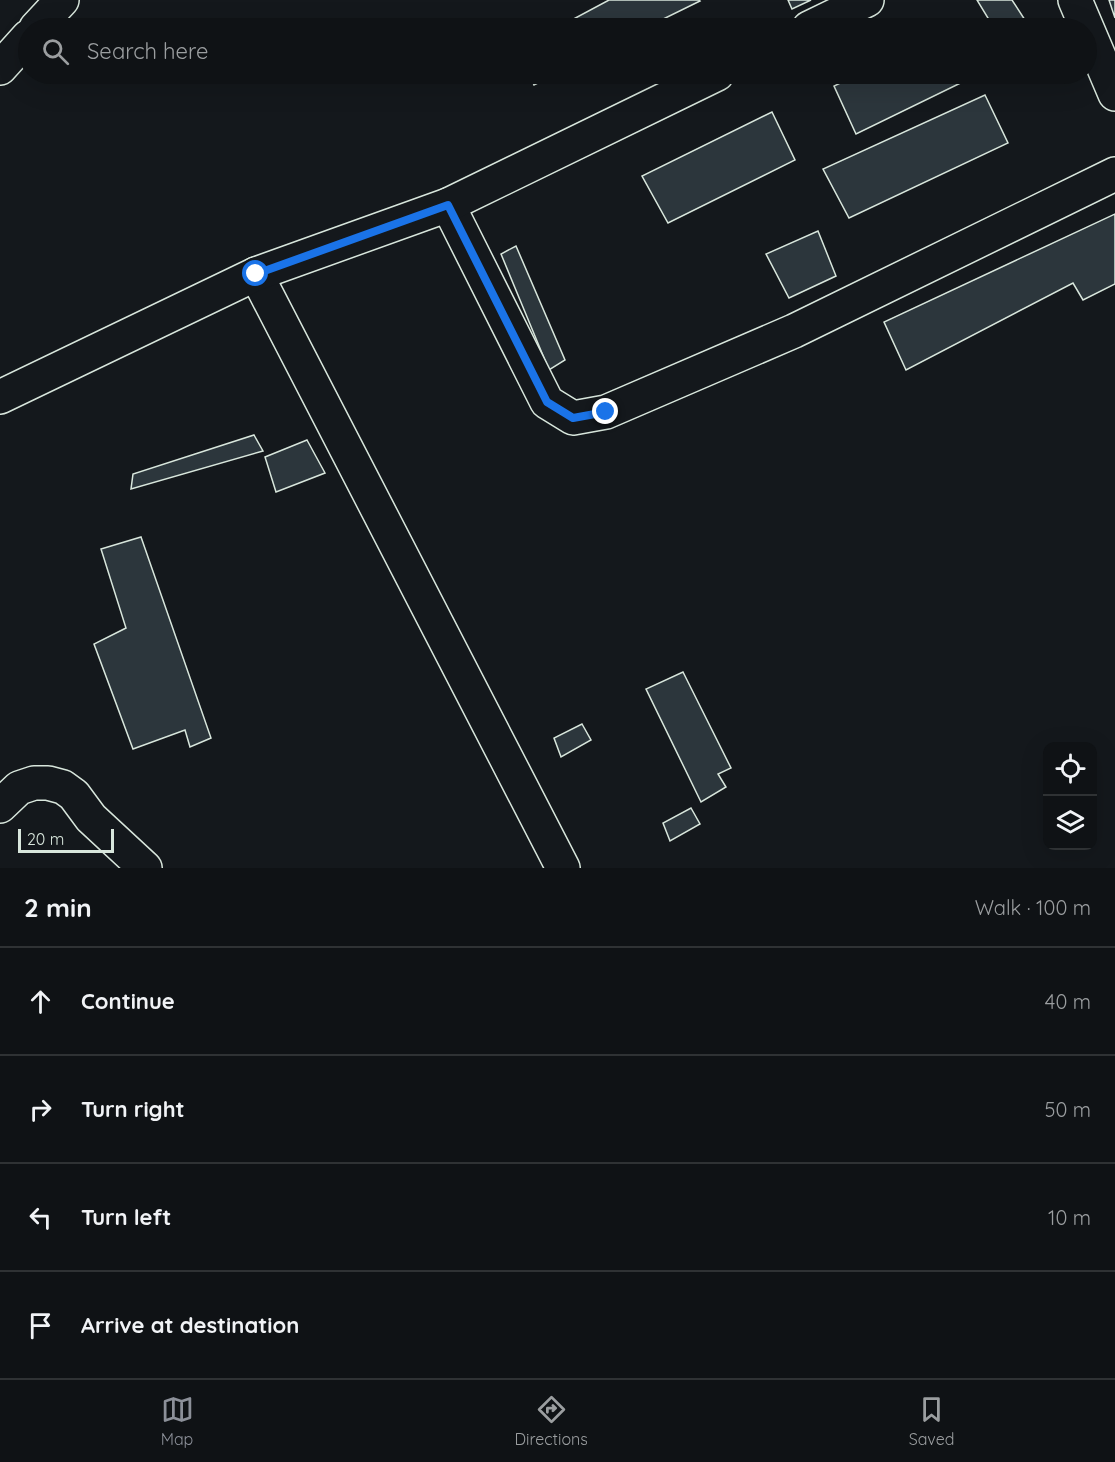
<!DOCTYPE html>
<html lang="en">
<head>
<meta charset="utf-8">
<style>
  :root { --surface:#0f1215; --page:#1d2022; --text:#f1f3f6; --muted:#9b9ea0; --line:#2f3234; --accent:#8c9099 }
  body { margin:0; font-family:Quicksand,sans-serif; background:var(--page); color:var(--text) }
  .controls { position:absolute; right:18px; bottom:18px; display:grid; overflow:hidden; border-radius:12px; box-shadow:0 6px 24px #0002 }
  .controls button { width:54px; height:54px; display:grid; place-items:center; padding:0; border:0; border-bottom:2px solid var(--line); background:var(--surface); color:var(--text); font:30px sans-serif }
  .scale { position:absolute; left:18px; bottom:15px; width:96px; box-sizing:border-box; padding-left:6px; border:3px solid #d8e6dc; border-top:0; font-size:16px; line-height:21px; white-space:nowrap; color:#d8e6dc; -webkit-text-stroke:4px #14181c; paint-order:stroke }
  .stop { position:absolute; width:18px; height:18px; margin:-14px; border:4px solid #1a73e8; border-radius:50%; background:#fff }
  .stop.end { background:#1a73e8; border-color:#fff; box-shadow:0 2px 6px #0008 }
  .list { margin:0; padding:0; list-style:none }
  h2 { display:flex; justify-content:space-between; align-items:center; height:78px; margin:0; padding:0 24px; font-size:26px }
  h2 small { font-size:20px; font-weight:400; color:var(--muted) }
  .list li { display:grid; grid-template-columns:39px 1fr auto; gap:18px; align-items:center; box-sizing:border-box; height:108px; padding:0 24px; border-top:2px solid var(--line) }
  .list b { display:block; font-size:22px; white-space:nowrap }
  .list em { font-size:20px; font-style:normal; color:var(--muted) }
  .icon { flex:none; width:33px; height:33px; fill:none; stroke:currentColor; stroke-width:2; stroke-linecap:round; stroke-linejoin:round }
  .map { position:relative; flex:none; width:1115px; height:868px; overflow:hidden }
  .search { position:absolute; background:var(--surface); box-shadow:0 6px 24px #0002; left:18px; right:18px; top:18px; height:66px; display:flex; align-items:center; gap:15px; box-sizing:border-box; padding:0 21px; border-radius:33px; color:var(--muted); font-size:22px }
  .sheet { height:510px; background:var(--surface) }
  nav { display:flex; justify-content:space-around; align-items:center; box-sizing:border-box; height:84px; border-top:2px solid var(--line); background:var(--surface); font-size:16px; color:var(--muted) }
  nav a { display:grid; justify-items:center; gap:3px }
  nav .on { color:var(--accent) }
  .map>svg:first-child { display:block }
  .building { fill:#2c363c; stroke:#d8e6dc; stroke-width:1.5 }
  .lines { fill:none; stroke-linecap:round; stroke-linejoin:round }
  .minor-casing { stroke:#d8e6dc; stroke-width:36 }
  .minor { stroke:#14181c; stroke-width:33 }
  .route { stroke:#1a73e8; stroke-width:8 }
</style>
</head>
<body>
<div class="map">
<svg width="1115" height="868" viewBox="0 0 1115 868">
  <rect width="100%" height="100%" fill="#14181c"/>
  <g class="building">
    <path d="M609,0H699L700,1L645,28H570L566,23Z"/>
    <path d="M788,0H811L792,9Z"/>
    <path d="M977,0H1012L1025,20L1010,28H994Z"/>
    <path d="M1109,0H1115V18Z"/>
    <path d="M529,74H556L534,85Z"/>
    <path d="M859,74H976L977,75L856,134L834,86Z"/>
    <path d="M985,95L1008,143L849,218L823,169Z"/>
    <path d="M772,112L795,160L668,223L642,176Z"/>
    <path d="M1115,214V284L1083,300L1073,283L906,370L884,322Z"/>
    <path d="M818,231L836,276L789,298L766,254Z"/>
    <path d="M516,246L565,360L549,370L501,254Z"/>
    <path d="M254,435L263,451L131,489L133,474Z"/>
    <path d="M307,440L325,473L276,492L265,457Z"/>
    <path d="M141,537L211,738L190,747L185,730L133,749L94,644L126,628L101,549Z"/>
    <path d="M683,672L731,768L718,774L726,787L701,802L646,689Z"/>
    <path d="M582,724L591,740L561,757L554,738Z"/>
    <path d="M691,808L700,824L670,841L663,823Z"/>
  </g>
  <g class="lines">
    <defs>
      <g id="minor">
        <path d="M1075,0L1115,94"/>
        <path d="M36,28L62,0"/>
        <path d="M809,28L867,0"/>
        <path d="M0,68L28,37"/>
        <path d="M448,205L547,402L573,418L606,412L794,331L1115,174"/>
        <path d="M256,274L563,868"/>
        <path d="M0,397L256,274L448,205L717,74"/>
        <path d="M0,806L19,788L34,783H48L63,787L74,795L91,818L145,868"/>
      </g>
    </defs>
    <use href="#minor" class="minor-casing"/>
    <use href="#minor" class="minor"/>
  </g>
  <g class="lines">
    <path class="route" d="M256,274L448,205L547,402L573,418L606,412"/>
  </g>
</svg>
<div class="controls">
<button><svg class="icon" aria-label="locate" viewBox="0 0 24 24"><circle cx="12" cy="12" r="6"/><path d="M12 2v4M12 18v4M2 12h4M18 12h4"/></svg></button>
<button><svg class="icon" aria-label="layers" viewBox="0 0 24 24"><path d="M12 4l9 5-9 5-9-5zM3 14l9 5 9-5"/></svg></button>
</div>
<div class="scale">20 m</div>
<div class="stop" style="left:256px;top:274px"></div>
<div class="stop end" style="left:606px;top:412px"></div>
<div class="search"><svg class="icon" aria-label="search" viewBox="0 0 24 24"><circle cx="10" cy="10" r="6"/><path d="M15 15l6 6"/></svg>Search here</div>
</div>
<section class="sheet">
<h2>2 min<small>Walk · 100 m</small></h2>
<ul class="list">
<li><svg class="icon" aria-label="ahead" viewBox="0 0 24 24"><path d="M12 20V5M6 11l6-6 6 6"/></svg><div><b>Continue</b></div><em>40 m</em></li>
<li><svg class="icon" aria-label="right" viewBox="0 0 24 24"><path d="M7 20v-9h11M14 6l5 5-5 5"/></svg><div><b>Turn right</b></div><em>50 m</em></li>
<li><svg class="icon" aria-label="left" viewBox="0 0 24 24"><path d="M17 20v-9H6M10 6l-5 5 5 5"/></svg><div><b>Turn left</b></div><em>10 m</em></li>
<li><svg class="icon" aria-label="arrive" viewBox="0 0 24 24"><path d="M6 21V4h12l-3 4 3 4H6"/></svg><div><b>Arrive at destination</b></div></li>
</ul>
</section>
<nav>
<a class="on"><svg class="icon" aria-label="map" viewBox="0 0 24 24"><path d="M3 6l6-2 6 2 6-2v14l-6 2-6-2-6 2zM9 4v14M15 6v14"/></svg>Map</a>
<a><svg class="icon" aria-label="directions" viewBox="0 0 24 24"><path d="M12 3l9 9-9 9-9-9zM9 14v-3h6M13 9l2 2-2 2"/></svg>Directions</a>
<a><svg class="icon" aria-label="saved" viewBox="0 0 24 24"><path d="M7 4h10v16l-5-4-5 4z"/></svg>Saved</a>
</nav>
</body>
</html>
